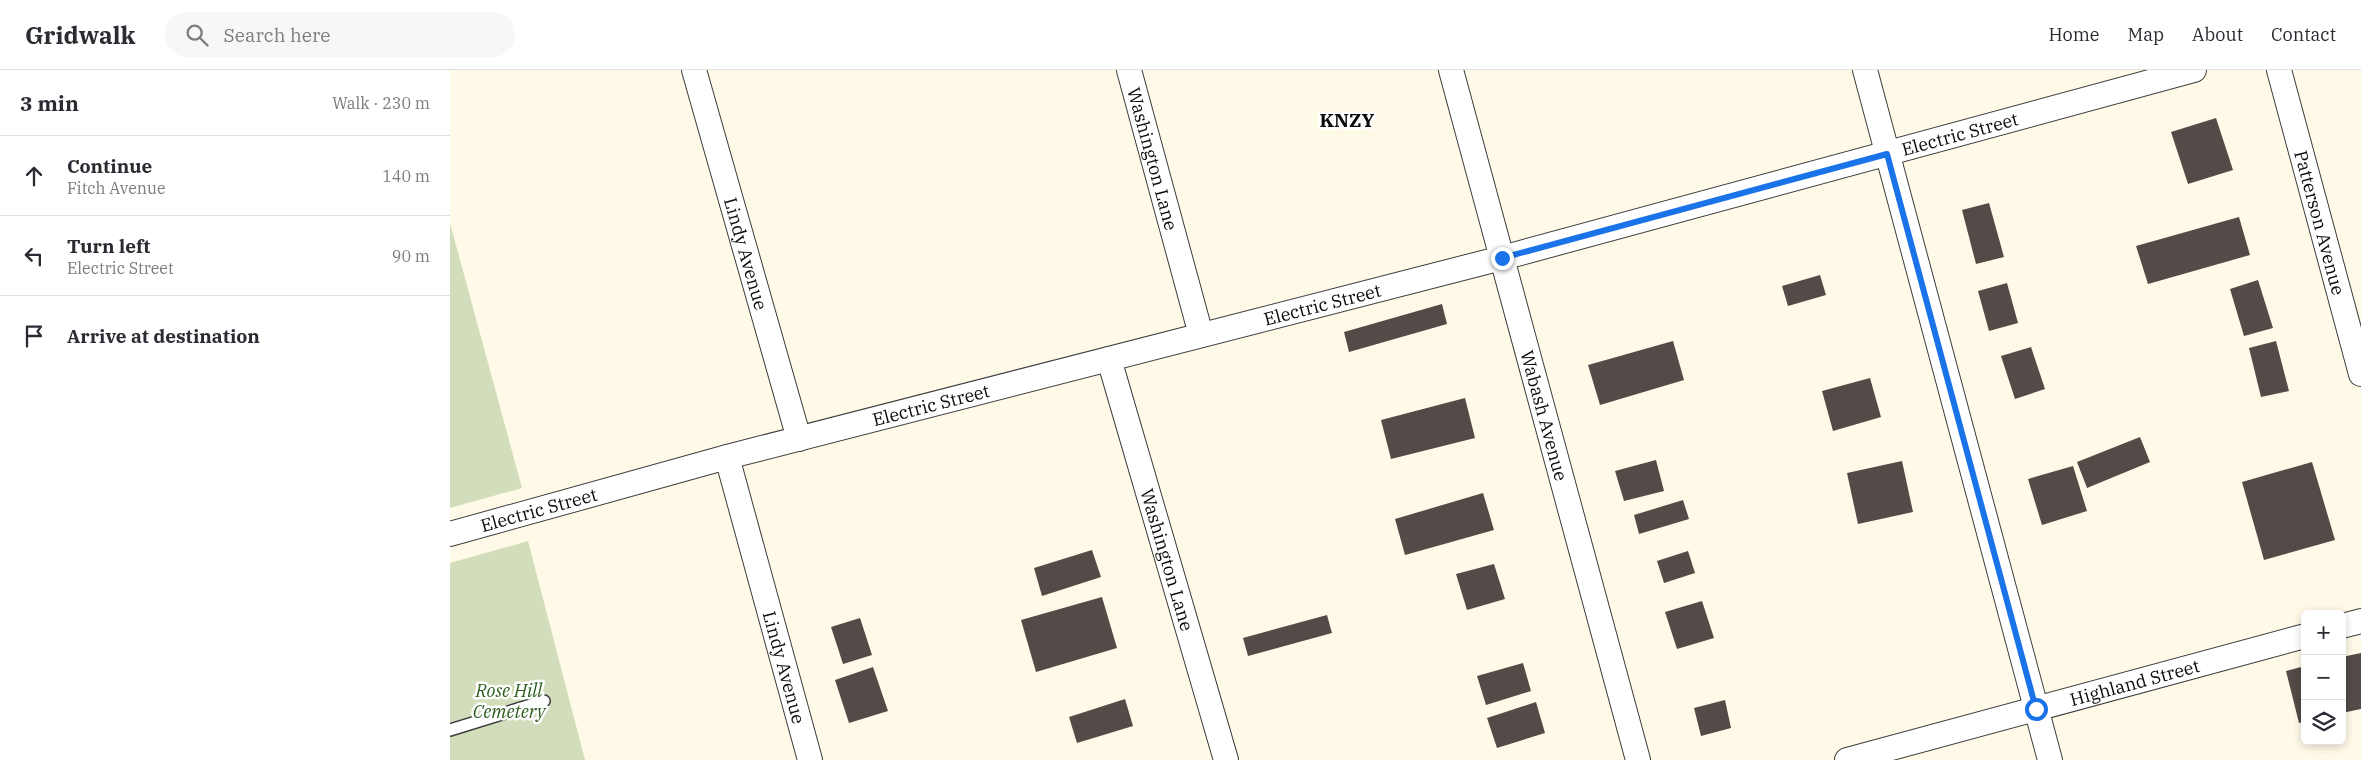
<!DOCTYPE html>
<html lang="en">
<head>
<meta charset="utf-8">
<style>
  :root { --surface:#fff; --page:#f7f7f7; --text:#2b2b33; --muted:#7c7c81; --line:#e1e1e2 }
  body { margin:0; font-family:"IBM Plex Serif",serif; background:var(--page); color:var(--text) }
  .controls { position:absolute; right:15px; bottom:15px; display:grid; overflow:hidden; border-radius:8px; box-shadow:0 2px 8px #0003 }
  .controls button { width:45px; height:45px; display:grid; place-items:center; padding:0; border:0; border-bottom:1px solid var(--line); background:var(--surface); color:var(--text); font:25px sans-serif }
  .stop { position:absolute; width:15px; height:15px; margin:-11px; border:4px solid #1a73e8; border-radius:50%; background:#fff }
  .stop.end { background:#1a73e8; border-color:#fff; box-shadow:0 1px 5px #0008 }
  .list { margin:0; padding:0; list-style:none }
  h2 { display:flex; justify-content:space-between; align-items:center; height:65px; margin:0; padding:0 20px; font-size:21px }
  h2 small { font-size:16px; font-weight:400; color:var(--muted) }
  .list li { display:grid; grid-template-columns:32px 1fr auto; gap:15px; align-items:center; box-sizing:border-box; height:80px; padding:0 20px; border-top:1px solid var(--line) }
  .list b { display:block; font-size:19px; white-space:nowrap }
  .list p { margin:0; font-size:16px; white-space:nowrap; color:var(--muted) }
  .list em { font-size:16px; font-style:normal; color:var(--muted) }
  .icon { flex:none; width:28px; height:28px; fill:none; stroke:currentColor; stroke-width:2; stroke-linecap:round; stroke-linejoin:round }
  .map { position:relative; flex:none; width:1911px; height:690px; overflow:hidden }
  header { display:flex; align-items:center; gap:30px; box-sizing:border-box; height:70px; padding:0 25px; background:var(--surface); border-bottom:1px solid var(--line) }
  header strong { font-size:24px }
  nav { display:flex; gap:28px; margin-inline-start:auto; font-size:18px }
  .search { width:350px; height:45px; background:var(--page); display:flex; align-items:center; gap:12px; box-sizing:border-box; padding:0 18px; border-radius:28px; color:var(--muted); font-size:19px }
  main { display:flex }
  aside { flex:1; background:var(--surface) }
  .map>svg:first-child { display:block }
  .cemetery { fill:#d2debb }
  .building { fill:#524b47 }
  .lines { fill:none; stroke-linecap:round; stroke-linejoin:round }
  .service-casing { stroke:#3d3d3d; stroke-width:14 }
  .minor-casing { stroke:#3d3d3d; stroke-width:26 }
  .service { stroke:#fff; stroke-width:11 }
  .minor { stroke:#fff; stroke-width:24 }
  .route { stroke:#1a73e8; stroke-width:6 }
  .labels { text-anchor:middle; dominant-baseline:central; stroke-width:5; stroke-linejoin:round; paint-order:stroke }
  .street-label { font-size:18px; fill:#0a0a0a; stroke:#fff }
  .park-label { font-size:18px; font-style:italic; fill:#2b5e1d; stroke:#fff }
  .neighbourhood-label { font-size:19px; font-weight:bold; fill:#0a0a0a; stroke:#fff }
</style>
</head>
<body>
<header>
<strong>Gridwalk</strong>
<div class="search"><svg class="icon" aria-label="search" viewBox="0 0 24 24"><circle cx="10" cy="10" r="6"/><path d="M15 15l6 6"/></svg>Search here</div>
<nav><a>Home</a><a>Map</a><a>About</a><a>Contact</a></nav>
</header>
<main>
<aside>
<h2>3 min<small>Walk · 230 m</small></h2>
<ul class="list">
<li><svg class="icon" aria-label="ahead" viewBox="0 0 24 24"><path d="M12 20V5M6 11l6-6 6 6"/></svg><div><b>Continue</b><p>Fitch Avenue</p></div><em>140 m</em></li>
<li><svg class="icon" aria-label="left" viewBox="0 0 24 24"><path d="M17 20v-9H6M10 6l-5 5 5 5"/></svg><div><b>Turn left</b><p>Electric Street</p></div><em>90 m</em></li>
<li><svg class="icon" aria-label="arrive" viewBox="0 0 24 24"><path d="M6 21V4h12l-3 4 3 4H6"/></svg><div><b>Arrive at destination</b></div></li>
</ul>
</aside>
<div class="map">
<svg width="1911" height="690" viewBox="0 0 1911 690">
  <rect width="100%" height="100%" fill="#fffae7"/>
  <g class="cemetery">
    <path d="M0,153L72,418L0,438Z"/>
    <path d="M78,471L135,690H0V493Z"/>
  </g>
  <g class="building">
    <path d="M1766,48L1783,100L1738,114L1721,62Z"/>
    <path d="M1539,133L1554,187L1526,194L1512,140Z"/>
    <path d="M1789,147L1800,185L1698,214L1686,176Z"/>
    <path d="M1370,205L1376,225L1338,236L1332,216Z"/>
    <path d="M1808,210L1823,258L1794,266L1780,219Z"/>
    <path d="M1557,213L1568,253L1539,261L1528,221Z"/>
    <path d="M992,234L997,254L899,282L894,262Z"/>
    <path d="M1223,271L1234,310L1150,335L1138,295Z"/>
    <path d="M1826,271L1839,321L1811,327L1799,278Z"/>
    <path d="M1581,277L1595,319L1565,329L1551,286Z"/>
    <path d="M1420,308L1431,347L1383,361L1372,321Z"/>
    <path d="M1015,328L1025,368L941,389L931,350Z"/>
    <path d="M1690,367L1700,392L1637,418L1627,392Z"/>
    <path d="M1206,390L1214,421L1174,431L1165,401Z"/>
    <path d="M1452,391L1463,442L1408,454L1397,403Z"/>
    <path d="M1862,392L1885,470L1814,490L1792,412Z"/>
    <path d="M1623,396L1637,441L1592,455L1578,409Z"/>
    <path d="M1033,423L1044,460L955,485L945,449Z"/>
    <path d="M1233,430L1239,449L1189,464L1184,445Z"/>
    <path d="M642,480L651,507L592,526L584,498Z"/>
    <path d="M1238,481L1245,503L1214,513L1207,491Z"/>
    <path d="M1044,494L1055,529L1017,540L1006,504Z"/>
    <path d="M652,527L667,578L586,602L571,550Z"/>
    <path d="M1252,531L1264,568L1227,579L1215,542Z"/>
    <path d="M877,545L882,563L798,586L793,568Z"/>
    <path d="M410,548L422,585L393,594L381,557Z"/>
    <path d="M1911,583V639L1892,643V587Z"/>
    <path d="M1073,593L1081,621L1036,635L1027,606Z"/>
    <path d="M1855,596V652L1849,653L1836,601Z"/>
    <path d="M423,597L438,641L399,653L385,610Z"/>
    <path d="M675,629L683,656L627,673L619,647Z"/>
    <path d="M1275,630L1281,658L1251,666L1244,638Z"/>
    <path d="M1086,632L1095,663L1047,678L1037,648Z"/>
  </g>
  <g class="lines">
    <defs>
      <path id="service" d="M0,660L94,631"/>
      <g id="minor">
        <path id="s1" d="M244,0L349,369"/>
        <path id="s2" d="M679,0L751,265"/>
        <path id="s3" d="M1001,0L1188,690"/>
        <path d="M1415,0L1600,690"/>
        <path id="s4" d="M1829,0L1911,304"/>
        <path id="s5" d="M659,289L776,690"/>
        <path id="s6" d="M277,387L360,690"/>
        <path id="s7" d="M0,464L277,387L1052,188L1744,0"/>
        <path d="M1892,556L1911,551"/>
        <path id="s8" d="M1397,690L1855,566"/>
      </g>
    </defs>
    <use href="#service" class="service-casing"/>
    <use href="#minor" class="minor-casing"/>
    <use href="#service" class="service"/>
    <use href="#minor" class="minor"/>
  </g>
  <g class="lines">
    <path class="route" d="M1052,188L1437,84L1586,639"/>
  </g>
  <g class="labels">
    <g class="street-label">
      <text stroke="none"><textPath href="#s7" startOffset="1562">Electric Street</textPath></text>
      <text stroke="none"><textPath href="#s2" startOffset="92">Washington Lane</textPath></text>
      <text stroke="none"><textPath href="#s4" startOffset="158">Patterson Avenue</textPath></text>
      <text stroke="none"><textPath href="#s1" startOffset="191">Lindy Avenue</textPath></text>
      <text stroke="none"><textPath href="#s7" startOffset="902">Electric Street</textPath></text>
      <text stroke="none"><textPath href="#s7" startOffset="498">Electric Street</textPath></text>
      <text stroke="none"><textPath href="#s3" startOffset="358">Wabash Avenue</textPath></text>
      <text stroke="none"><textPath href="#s7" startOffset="92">Electric Street</textPath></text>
      <text stroke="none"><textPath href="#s5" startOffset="209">Washington Lane</textPath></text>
      <text stroke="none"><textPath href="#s6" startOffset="218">Lindy Avenue</textPath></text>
      <text stroke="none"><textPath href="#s8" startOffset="298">Highland Street</textPath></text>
    </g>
    <g class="park-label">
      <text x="59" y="620">Rose Hill<tspan x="59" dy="21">Cemetery</tspan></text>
    </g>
    <g class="neighbourhood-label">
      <text x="897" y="50">KNZY</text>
    </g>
  </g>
</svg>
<div class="controls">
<button>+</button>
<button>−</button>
<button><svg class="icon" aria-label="layers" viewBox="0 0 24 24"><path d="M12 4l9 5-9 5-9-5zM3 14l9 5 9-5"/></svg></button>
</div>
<div class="stop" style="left:1586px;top:639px"></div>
<div class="stop end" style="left:1052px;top:188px"></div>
</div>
</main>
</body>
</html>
